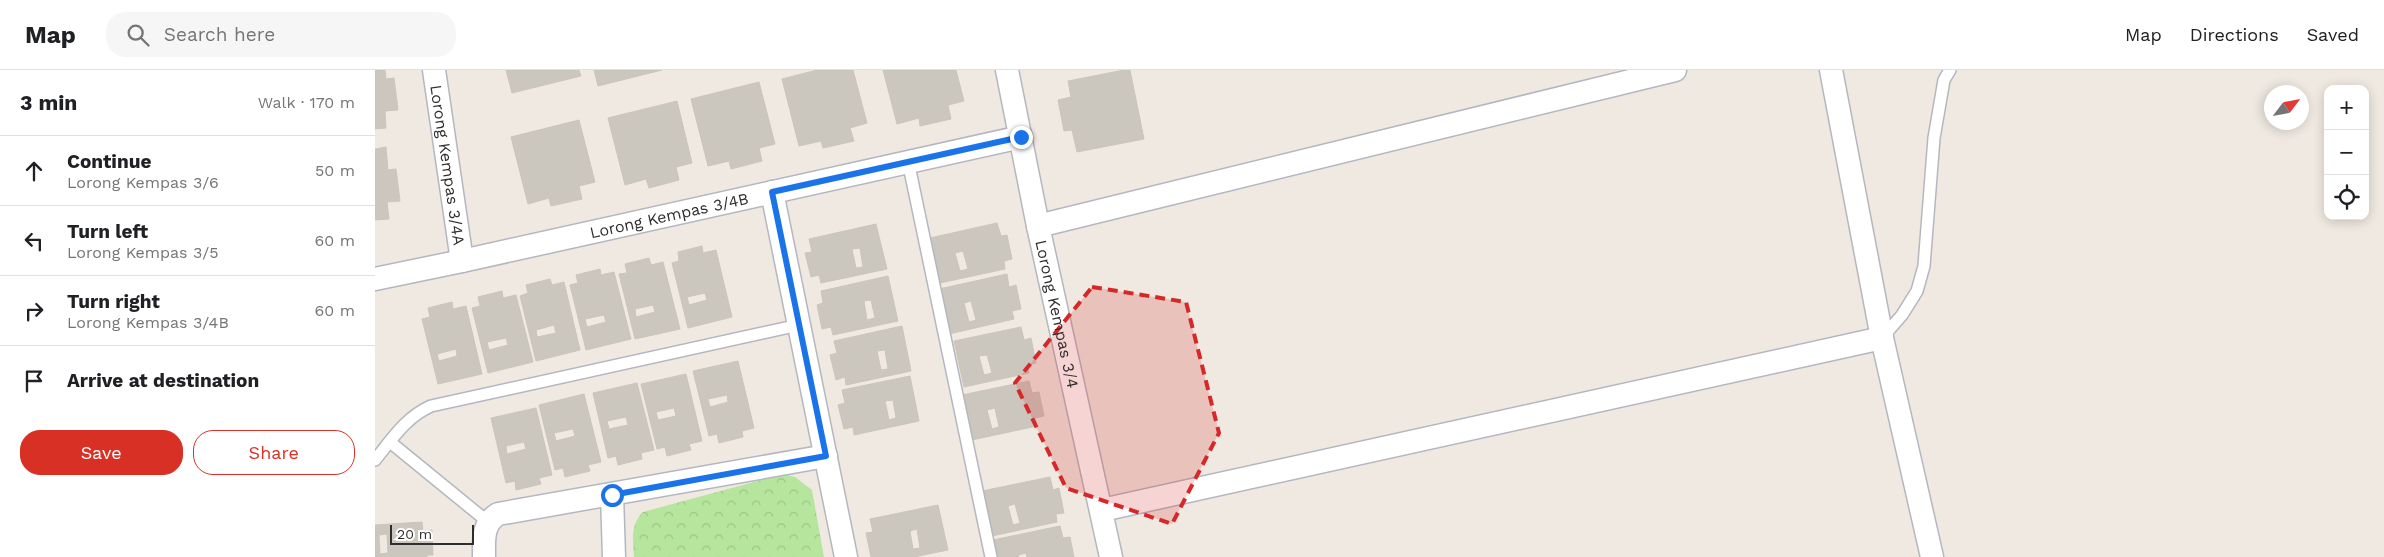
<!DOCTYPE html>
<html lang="en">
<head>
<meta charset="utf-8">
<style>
  :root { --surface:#fff; --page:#f6f6f6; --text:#202124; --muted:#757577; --line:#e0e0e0; --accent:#d93025 }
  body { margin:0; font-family:"Work Sans",sans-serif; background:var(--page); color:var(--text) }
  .controls { position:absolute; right:15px; top:15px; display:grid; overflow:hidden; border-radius:10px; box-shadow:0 2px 12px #0003 }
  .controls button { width:45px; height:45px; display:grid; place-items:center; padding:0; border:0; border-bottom:1px solid var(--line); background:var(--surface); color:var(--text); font:25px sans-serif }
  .compass { position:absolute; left:1889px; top:15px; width:45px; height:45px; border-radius:50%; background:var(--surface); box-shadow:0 2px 12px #0003; rotate:58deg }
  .scale { position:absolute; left:15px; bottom:12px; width:84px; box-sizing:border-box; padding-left:5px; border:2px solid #2e2e2e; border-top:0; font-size:14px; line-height:18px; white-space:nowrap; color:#2e2e2e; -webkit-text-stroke:4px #fff; paint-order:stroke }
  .stop { position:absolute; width:15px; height:15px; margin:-11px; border:4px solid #1a73e8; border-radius:50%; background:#fff }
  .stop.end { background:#1a73e8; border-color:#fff; box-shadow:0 1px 5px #0008 }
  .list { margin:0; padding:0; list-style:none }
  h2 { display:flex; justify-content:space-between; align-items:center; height:65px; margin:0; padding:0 20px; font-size:21px }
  h2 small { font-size:16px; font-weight:400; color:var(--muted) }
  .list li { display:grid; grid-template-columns:32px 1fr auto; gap:15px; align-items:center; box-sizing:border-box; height:70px; padding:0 20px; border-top:1px solid var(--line) }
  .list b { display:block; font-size:19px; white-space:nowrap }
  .list p { margin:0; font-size:16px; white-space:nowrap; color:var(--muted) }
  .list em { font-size:16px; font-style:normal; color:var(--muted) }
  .actions { display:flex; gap:10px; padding:15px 20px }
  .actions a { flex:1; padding:11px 0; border:1px solid var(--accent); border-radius:20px; text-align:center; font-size:18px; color:var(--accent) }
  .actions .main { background:var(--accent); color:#fff }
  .icon { flex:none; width:28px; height:28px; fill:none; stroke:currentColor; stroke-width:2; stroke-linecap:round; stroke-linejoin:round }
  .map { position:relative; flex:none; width:2009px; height:487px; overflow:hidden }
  header { display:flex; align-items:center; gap:30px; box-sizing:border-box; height:70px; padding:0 25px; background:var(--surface); border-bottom:1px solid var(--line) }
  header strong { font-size:24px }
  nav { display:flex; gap:28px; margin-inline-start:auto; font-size:18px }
  .search { width:350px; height:45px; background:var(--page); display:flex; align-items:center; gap:12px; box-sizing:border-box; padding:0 18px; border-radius:20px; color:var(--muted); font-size:19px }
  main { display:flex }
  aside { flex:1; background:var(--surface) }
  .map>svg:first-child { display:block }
  .park { fill:url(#park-crowns) }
  .building { fill:#cbc7bf; stroke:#cbc5ba; fill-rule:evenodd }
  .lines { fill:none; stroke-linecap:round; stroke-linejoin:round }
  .service-casing { stroke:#b4b7c1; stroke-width:14 }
  .minor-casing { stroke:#b4b7c1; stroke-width:25 }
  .service { stroke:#fff; stroke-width:11 }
  .minor { stroke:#fff; stroke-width:22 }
  .route { stroke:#1a73e8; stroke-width:6 }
  .marked { fill:#d62828; fill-opacity:0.2; stroke:#d62828; stroke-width:4; stroke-dasharray:10 6; stroke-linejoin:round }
  .labels { text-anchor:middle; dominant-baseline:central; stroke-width:5; stroke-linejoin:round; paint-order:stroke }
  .street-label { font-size:16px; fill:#2e2e2e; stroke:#fff }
</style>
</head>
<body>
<header>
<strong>Map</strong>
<div class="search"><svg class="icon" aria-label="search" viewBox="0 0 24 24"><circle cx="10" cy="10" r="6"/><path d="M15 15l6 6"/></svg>Search here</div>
<nav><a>Map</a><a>Directions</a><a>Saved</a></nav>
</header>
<main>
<aside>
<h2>3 min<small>Walk · 170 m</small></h2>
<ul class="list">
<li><svg class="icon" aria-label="ahead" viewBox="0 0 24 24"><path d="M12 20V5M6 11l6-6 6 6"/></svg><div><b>Continue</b><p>Lorong Kempas 3/6</p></div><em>50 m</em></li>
<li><svg class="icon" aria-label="left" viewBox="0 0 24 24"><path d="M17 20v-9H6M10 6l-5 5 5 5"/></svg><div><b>Turn left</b><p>Lorong Kempas 3/5</p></div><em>60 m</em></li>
<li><svg class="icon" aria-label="right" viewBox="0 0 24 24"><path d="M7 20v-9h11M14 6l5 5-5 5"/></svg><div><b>Turn right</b><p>Lorong Kempas 3/4B</p></div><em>60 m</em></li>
<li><svg class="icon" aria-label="arrive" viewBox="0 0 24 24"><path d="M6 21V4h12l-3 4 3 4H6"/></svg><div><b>Arrive at destination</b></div></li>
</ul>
<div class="actions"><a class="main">Save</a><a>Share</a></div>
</aside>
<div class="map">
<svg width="2009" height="487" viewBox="0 0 2009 487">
  <defs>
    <pattern id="park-crowns" width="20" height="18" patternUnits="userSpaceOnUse" patternTransform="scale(1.25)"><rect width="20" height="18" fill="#b6e59e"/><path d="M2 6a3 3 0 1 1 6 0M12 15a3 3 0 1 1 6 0" fill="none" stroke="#9dc588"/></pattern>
  </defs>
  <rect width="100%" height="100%" fill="#efe9e1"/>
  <path class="park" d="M408,404L420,407L437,420L449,487H259C258,470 255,455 268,442Z"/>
  <g class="building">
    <path d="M0,0H10L11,9L19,8L23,40L10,41L11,58L0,59Z"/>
    <path d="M131,0H204L206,6L137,23Z"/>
    <path d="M219,0H287L223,16Z"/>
    <path d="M442,0H478L492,53L475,58L479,71L448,78L446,71L424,76L407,9Z"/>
    <path d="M508,0H581L589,31L573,35L576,49L545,56L544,48L522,54Z"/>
    <path d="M749,0H755L769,69L702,82L697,60L689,61L683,30L696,27L693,11Z"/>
    <path d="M384,12L400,74L384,78L387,91L356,99L354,91L333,96L316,29Z"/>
    <path d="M302,31L317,93L301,97L304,110L274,118L271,109L250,115L233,48Z"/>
    <path d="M204,50L220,112L204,116L207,129L176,136L174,128L153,134L136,67Z"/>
    <path d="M11,77L13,100L21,99L25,131L12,132L14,149L0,150V79Z"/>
    <path d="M622,153L626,166L632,165L637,189L629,191L630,199L565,213L555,168ZM588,181L593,199L585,201L580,183Z"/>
    <path d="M501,154L512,199L446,213L444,205L436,207L430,183L437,182L434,169ZM485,178L488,197L481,198L477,179Z"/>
    <path d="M327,176L328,183L341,180L357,247L313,258L297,193L304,191L303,182ZM330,223L332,230L314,235L312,227Z"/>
    <path d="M274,188L276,195L288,192L305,259L260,269L244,204L252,203L250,194ZM278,235L280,242L261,247L260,239Z"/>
    <path d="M225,199L226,205L239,202L256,269L211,280L195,215L203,213L201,205ZM229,245L231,252L212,257L210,249Z"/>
    <path d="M632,204L634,217L641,215L646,239L637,241L639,249L574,264L564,219ZM596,231L601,250L594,252L589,233Z"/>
    <path d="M513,206L523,251L458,265L456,257L447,259L442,235L448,233L446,221ZM496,230L500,248L492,250L489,231Z"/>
    <path d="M175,209L177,215L189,212L205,280L161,291L145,226L153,223L151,215ZM179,255L181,263L162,267L161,260Z"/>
    <path d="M127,221L128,228L141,225L158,292L113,303L97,238L105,236L103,227ZM131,268L133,275L114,280L112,272Z"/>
    <path d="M77,232L78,239L91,236L107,304L63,314L47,249L55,247L53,238ZM81,279L82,286L64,291L62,284Z"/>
    <path d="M527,256L536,301L471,315L470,307L461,310L455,285L462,283L459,271ZM510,280L513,299L506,300L502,281Z"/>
    <path d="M646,257L649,270L656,268L661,293L652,295L654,303L589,317L579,271ZM612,285L617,303L609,305L604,286Z"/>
    <path d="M363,291L379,358L367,361L368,367L344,373L342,364L334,366L318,301ZM352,325L353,332L335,337L333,329Z"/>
    <path d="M311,304L327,371L314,374L316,380L292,386L290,377L282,379L266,314ZM299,338L301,346L283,350L281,342Z"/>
    <path d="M535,306L544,351L479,365L478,357L469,359L463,335L470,333L467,320ZM518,330L521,348L514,350L510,331Z"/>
    <path d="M654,311L657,323L664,322L669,346L660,348L662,356L597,370L587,325ZM620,338L624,357L617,359L612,340Z"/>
    <path d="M262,313L279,380L266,383L267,389L243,395L241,386L233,388L218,323ZM251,347L253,355L234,359L232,351Z"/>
    <path d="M209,324L226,392L213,395L215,401L190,407L188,398L180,400L164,335ZM198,359L200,366L181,371L179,363Z"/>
    <path d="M161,338L177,405L164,408L166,414L141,420L140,411L131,413L116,348ZM149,372L151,379L132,384L131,376Z"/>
    <path d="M675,407L678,420L684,418L689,443L681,444L682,452L617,466L607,421ZM640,434L645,453L638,455L633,436Z"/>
    <path d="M563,435L573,480L539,487H496L491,463L498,462L495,449ZM542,459L545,478L538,479L535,461Z"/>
    <path d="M47,452L48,461L57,460L58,485H52V487H0V455ZM12,464L13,483L5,484L4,465Z"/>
    <path d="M685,456L688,468L695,467L699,487H652L651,483L643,485L644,487H622L618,470Z"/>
  </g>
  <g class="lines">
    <defs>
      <g id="service">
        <path d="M533,91L616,487"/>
        <path d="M1507,268L1527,245L1542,221L1549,196L1559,68L1569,10L1575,0"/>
        <path d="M15,372L113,452"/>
        <path d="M0,390C17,369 31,347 56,336L424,255"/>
      </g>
      <g id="minor">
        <path id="s1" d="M59,0L87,191"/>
        <path id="s2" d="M632,0L663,156L736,487"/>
        <path d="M1456,0L1507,268L1557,487"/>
        <path d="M397,122L471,487"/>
        <path d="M663,156L1300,0"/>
        <path id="s3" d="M0,209L87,191L646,67"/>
        <path d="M237,425L239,487"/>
        <path d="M727,440L1507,268"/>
        <path d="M109,487C109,470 107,454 123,444L451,386"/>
      </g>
    </defs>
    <use href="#service" class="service-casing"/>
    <use href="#minor" class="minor-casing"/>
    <use href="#service" class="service"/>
    <use href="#minor" class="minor"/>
  </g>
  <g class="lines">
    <path class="route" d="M237,425L451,386L397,122L646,67"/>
  </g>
  <path class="marked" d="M717,217L811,232L844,363L797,454L691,418L640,313Z"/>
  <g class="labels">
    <g class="street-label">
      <text stroke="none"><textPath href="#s1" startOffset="96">Lorong Kempas 3/4A</textPath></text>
      <text stroke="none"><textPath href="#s3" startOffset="301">Lorong Kempas 3/4B</textPath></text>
      <text stroke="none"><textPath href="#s2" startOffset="249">Lorong Kempas 3/4</textPath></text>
    </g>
  </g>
</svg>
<div class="controls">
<button>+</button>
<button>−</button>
<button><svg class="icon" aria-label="locate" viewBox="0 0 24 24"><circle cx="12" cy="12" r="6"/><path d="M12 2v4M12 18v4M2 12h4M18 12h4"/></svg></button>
</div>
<svg class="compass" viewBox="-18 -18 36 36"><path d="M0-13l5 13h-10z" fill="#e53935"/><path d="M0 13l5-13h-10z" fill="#757577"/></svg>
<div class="scale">20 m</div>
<div class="stop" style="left:237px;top:425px"></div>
<div class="stop end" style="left:646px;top:67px"></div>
</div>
</main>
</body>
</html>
